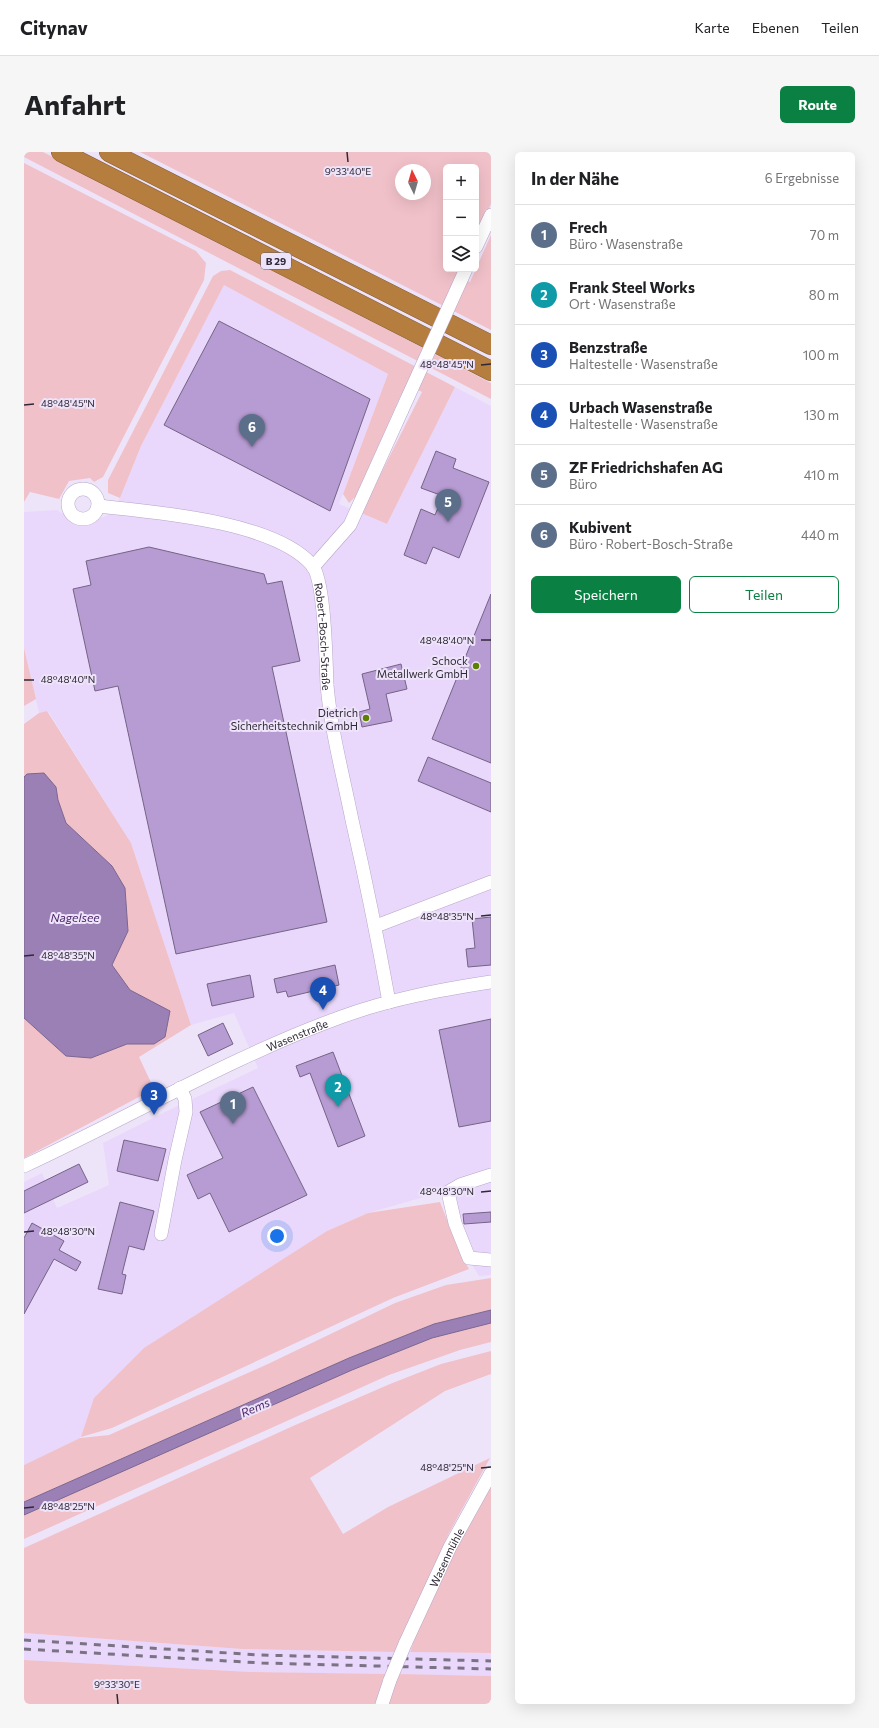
<!DOCTYPE html>
<html lang="de">
<head>
<meta charset="utf-8">
<style>
  :root { --surface:#fff; --page:#f6f6f6; --text:#202124; --muted:#757577; --line:#e0e0e0; --accent:#0b8043 }
  body { margin:0; font-family:Commissioner,sans-serif; background:var(--page); color:var(--text) }
  .controls { position:absolute; right:12px; top:12px; display:grid; overflow:hidden; border-radius:6px; box-shadow:0 4px 16px #0002 }
  .controls button { width:36px; height:36px; display:grid; place-items:center; padding:0; border:0; border-bottom:1px solid var(--line); background:var(--surface); color:var(--text); font:20px sans-serif }
  .compass { position:absolute; left:371px; top:12px; width:36px; height:36px; border-radius:50%; background:var(--surface); box-shadow:0 4px 16px #0002; rotate:355deg }
  .you { position:absolute; left:253px; top:1084px; width:14px; height:14px; margin:-10px; border:3px solid #fff; border-radius:50%; background:#1a73e8; box-shadow:0 0 0 6px #1a73e833 }
  .badge { display:grid; place-items:center; width:26px; height:26px; border-radius:50%; background:var(--accent); color:#fff; font-size:13px; font-weight:700 }
  .pin { position:absolute; translate:-50% -33px; filter:drop-shadow(0 1px 2px #0008) }
  .pin::after { content:''; position:absolute; top:21px; width:14px; height:12px; background:inherit; clip-path:polygon(0 0,100% 0,50% 100%) }
  .list { margin:0; padding:0; list-style:none }
  h2 { display:flex; justify-content:space-between; align-items:center; height:52px; margin:0; padding:0 16px; font-size:17px }
  h2 small { font-size:13px; font-weight:400; color:var(--muted) }
  .list li { display:grid; grid-template-columns:26px 1fr auto; gap:12px; align-items:center; box-sizing:border-box; height:60px; padding:0 16px; border-top:1px solid var(--line) }
  .list b { display:block; font-size:15px; white-space:nowrap }
  .list p { margin:0; font-size:13px; white-space:nowrap; color:var(--muted) }
  .list em { font-size:13px; font-style:normal; color:var(--muted) }
  .actions { display:flex; gap:8px; padding:12px 16px }
  .actions a { flex:1; padding:9px 0; border:1px solid var(--accent); border-radius:6px; text-align:center; font-size:14px; color:var(--accent) }
  .actions .main { background:var(--accent); color:#fff }
  .icon { flex:none; width:22px; height:22px; fill:none; stroke:currentColor; stroke-width:2; stroke-linecap:round; stroke-linejoin:round }
  .map { position:relative; flex:none; width:467px; height:1552px; overflow:hidden; border-radius:6px }
  header { display:flex; align-items:center; gap:24px; box-sizing:border-box; height:56px; padding:0 20px; background:var(--surface); border-bottom:1px solid var(--line) }
  header strong { font-size:19px }
  nav { display:flex; gap:22px; margin-inline-start:auto; font-size:14px }
  .intro { display:flex; align-items:center; justify-content:space-between; box-sizing:border-box; height:96px; padding:0 24px }
  h1 { margin:0; font-size:28px }
  .button { padding:10px 18px; border-radius:6px; background:var(--accent); color:#fff; font-size:14px; font-weight:700 }
  main { display:flex; gap:24px; padding:0 24px }
  aside { flex:1; background:var(--surface); border-radius:6px; box-shadow:0 4px 16px #0002 }
  .map>svg:first-child { display:block }
  .built { fill:#e9d8fb }
  .green { fill:#f1c1c9; fill-rule:evenodd }
  .water { fill:#9b80b6; stroke:#7b6690 }
  .building { fill:#b79cd3; stroke:#746484 }
  .lines { fill:none; stroke-linecap:round; stroke-linejoin:round }
  .minor-casing { stroke:#b6a6c8; stroke-width:14 }
  .highway-casing { stroke:#865f3b; stroke-width:20 }
  .minor { stroke:#fff; stroke-width:13 }
  .highway { stroke:#b57d3e; stroke-width:19 }
  .rail { stroke:#7b7384; stroke-width:3; stroke-dasharray:7 7; stroke-linecap:butt }
  .minor-bridge-casing { stroke:#b6a6c8; stroke-width:14; stroke-linecap:butt }
  .minor-bridge { stroke:#fff; stroke-width:13 }
  .ticks { fill:none; stroke:#2f2836; stroke-width:1.5 }
  .poi-dot { fill:#5c8100; stroke:#eee4fa; stroke-width:1.5 }
  .labels { text-anchor:middle; dominant-baseline:central; stroke-width:4; stroke-linejoin:round; paint-order:stroke }
  .shield { fill:#eee4fa; stroke:#686071; stroke-width:1 }
  .shield-label { font-size:10px; font-weight:bold; fill:#2f2836 }
  .street-label { font-size:11px; fill:#2f2836; stroke:#eee4fa }
  .poi-label { font-size:11px; fill:#2f2836; stroke:#eee4fa; text-anchor:end }
  .water-label { font-size:12px; font-style:italic; fill:#4d286b; stroke:#eee4fa }
  .ticks-label { font-size:10px; text-anchor:middle; fill:#2f2836; stroke:#eee4fa; stroke-width:4; stroke-linejoin:round; paint-order:stroke }
</style>
</head>
<body>
<header>
<strong>Citynav</strong>
<nav><a>Karte</a><a>Ebenen</a><a>Teilen</a></nav>
</header>
<div class="intro"><h1>Anfahrt</h1><a class="button">Route</a></div>
<main>
<div class="map">
<svg width="467" height="1552" viewBox="0 0 467 1552">
  <rect width="100%" height="100%" fill="#eee4fa"/>
  <g class="built">
    <path d="M200,132L364,222L315,352L363,372L431,235L467,254V1123L455,1124L441,1101L428,1037L344,1061L303,1079L134,1198L80,1247L56,1286L0,1313V1030L18,1021L33,1056L85,1033L79,991L141,960L234,916L210,861L167,873L107,691L24,559L15,561L0,496V360L33,358L57,373L82,364L96,346L117,294Z"/>
    <path d="M0,1481L218,1497L467,1501V1524L227,1520L0,1508Z"/>
  </g>
  <g class="green">
    <path d="M0,0H19L467,231V247L0,5Z"/>
    <path d="M116,0H467V52L452,85V15H422V117H437L434,125L446,130L467,83V178ZM377,18H401V42H377Z"/>
    <path d="M0,11L172,99L182,111L180,128L79,325L70,330L66,326L45,329L35,347L6,340L0,350Z"/>
    <path d="M206,118L431,235L363,372L337,361L398,240L384,233L376,245L332,344L325,351L319,342L364,222L200,133L117,294L96,346L84,341V328L189,124L197,119Z"/>
    <path d="M0,496L12,547L0,554Z"/>
    <path d="M23,559L107,691L167,873L115,905L130,937L0,1006V866L42,904L67,906L103,892L130,891L141,884L146,860L106,838L88,813L104,779L101,736L88,714L42,671L34,648L32,635L3,622L0,625V572L15,561Z"/>
    <path d="M416,1050L437,1103L445,1117L369,1146L88,1276L57,1285L70,1246L120,1196L303,1079L344,1061Z"/>
    <path d="M467,1126V1158L410,1172L325,1206L0,1350V1313L56,1286L85,1283L246,1211L371,1151L422,1133Z"/>
    <path d="M467,1171V1190L436,1198L365,1223L0,1387V1363L327,1218L408,1186Z"/>
    <path d="M467,1199V1222L421,1239L286,1326L319,1382L364,1355L466,1306L424,1383L385,1473L371,1500L218,1497L0,1481V1396L269,1274L366,1232L417,1212Z"/>
    <path d="M467,1329V1501L386,1500C406,1440 436,1384 467,1329Z"/>
    <path d="M0,1508L227,1520L363,1522L353,1552H0Z"/>
    <path d="M374,1522L467,1524V1552H364Z"/>
  </g>
  <g class="water">
    <path d="M20,621L32,635L34,648L42,671L88,714L101,736L104,779L88,813L106,838L146,859L141,885L130,892H103L67,906L42,904L0,866V625L3,622Z"/>
    <path d="M467,1158V1171L408,1186L328,1218L0,1363V1350L325,1206L410,1172Z"/>
  </g>
  <g class="building">
    <path d="M195,169L346,247L306,359L140,273Z"/>
    <path d="M412,299L432,307L429,316L465,330L435,406L409,395L402,412L380,403L397,357L411,363L419,344L397,336Z"/>
    <path d="M125,395L240,422L243,432L258,429L276,509L248,515L303,770L152,802L94,534L71,539L49,437L67,433L62,409Z"/>
    <path d="M467,442V611L408,587Z"/>
    <path d="M377,512L383,537L362,542L368,569L338,575L335,560L346,557L338,522Z"/>
    <path d="M404,605L467,631V660L394,629Z"/>
    <path d="M467,765V813L444,815L442,797L451,796L448,767Z"/>
    <path d="M311,813L315,833L264,845L262,839L253,841L250,827Z"/>
    <path d="M226,823L230,845L188,854L183,832Z"/>
    <path d="M467,867V969L435,975L415,878Z"/>
    <path d="M199,871L209,892L184,904L174,883Z"/>
    <path d="M309,900L341,984L314,995L286,921L276,925L272,914Z"/>
    <path d="M229,935L283,1043L205,1080L186,1041L174,1047L163,1023L199,1006L176,960Z"/>
    <path d="M100,988L142,997L134,1029L93,1019Z"/>
    <path d="M55,1012L64,1030L0,1061V1039Z"/>
    <path d="M96,1050L130,1059L120,1098L105,1094L98,1122L102,1123L98,1142L74,1137Z"/>
    <path d="M467,1060V1070L440,1072L439,1062Z"/>
    <path d="M8,1071L40,1089L35,1098L57,1110L52,1119L30,1107L0,1162V1086Z"/>
  </g>
  <g class="lines">
    <defs>
      <g id="minor">
        <path d="M452,95L467,63"/>
        <circle cx="59" cy="352" r="15"/>
        <path id="s1" d="M74,354C130,360 250,369 288,413C301,428 302,510 303,533C307,579 319,623 328,668C342,729 354,789 365,850"/>
        <path d="M289,415L326,373L378,258"/>
        <path d="M352,774L467,730"/>
        <path id="s2" d="M0,1014C106,965 207,905 317,865C366,847 416,838 467,830"/>
        <path d="M467,1023L436,1033L424,1040L431,1071L445,1106L467,1108"/>
        <path d="M137,1082L151,1008L162,960L161,947L156,936"/>
        <path id="s3" d="M381,1492L426,1395L467,1321"/>
        <path d="M358,1552L366,1528"/>
      </g>
      <g id="highway">
        <path d="M37,0L467,219"/>
        <path d="M85,0L467,193"/>
      </g>
    </defs>
    <use href="#minor" class="minor-casing"/>
    <use href="#highway" class="highway-casing"/>
    <use href="#minor" class="minor"/>
    <use href="#highway" class="highway"/>
    <g class="rail">
      <path d="M0,1488L236,1503L467,1509"/>
      <path d="M0,1497L238,1511L467,1517"/>
    </g>
    <defs>
      <g id="minor-bridge">
        <path d="M378,258L442,117"/>
        <path d="M366,1528L381,1492"/>
      </g>
    </defs>
    <use href="#minor-bridge" class="minor-bridge-casing"/>
    <use href="#minor-bridge" class="minor-bridge"/>
  </g>
  <path class="ticks" d="M323,0L324,10M457,213L467,212M0,253L10,252M457,488H467M0,528H10M457,764L467,763M0,804L10,803M457,1040L467,1039M0,1080L10,1079M457,1316L467,1315M0,1356L10,1355M93,1542L94,1552"/>
  <g class="poi-dot">
    <circle cx="452" cy="514" r="4"/>
    <circle cx="342" cy="566" r="4"/>
  </g>
  <g class="labels">
    <rect class="shield" x="237" y="101" width="30" height="16" rx="3"/>
    <g class="shield-label">
      <text x="252" y="109">B 29</text>
    </g>
    <g class="street-label">
      <text stroke="none"><textPath href="#s1" startOffset="299">Robert-Bosch-Straße</textPath></text>
      <text stroke="none"><textPath href="#s2" startOffset="303">Wasenstraße</textPath></text>
      <text stroke="none"><textPath href="#s3" startOffset="96">Wasenmühle</textPath></text>
    </g>
    <g class="poi-label">
      <text x="444" y="508">Schock<tspan x="444" dy="13">Metallwerk GmbH</tspan></text>
      <text x="334" y="560">Dietrich<tspan x="334" dy="13">Sicherheitstechnik GmbH</tspan></text>
    </g>
    <g class="water-label">
      <text x="51" y="765">Nagelsee</text>
      <text transform="translate(231 1255) rotate(-24)">Rems</text>
    </g>
  </g>
  <g class="ticks-label">
    <text x="324" y="23">9°33'40"E</text>
    <text x="423" y="216">48°48'45"N</text>
    <text x="44" y="255">48°48'45"N</text>
    <text x="423" y="492">48°48'40"N</text>
    <text x="44" y="531">48°48'40"N</text>
    <text x="423" y="768">48°48'35"N</text>
    <text x="44" y="807">48°48'35"N</text>
    <text x="423" y="1043">48°48'30"N</text>
    <text x="44" y="1083">48°48'30"N</text>
    <text x="423" y="1319">48°48'25"N</text>
    <text x="44" y="1358">48°48'25"N</text>
    <text x="93" y="1536">9°33'30"E</text>
  </g>
</svg>
<div class="controls">
<button>+</button>
<button>−</button>
<button><svg class="icon" aria-label="layers" viewBox="0 0 24 24"><path d="M12 4l9 5-9 5-9-5zM3 14l9 5 9-5"/></svg></button>
</div>
<svg class="compass" viewBox="-18 -18 36 36"><path d="M0-13l5 13h-10z" fill="#e53935"/><path d="M0 13l5-13h-10z" fill="#757577"/></svg>
<div class="you"></div>
<div class="pin badge" style="left:209px;top:972px;background:#5c6f8a">1</div>
<div class="pin badge" style="left:314px;top:955px;background:#0f9aa8">2</div>
<div class="pin badge" style="left:130px;top:963px;background:#1a4fb4">3</div>
<div class="pin badge" style="left:299px;top:858px;background:#1a4fb4">4</div>
<div class="pin badge" style="left:424px;top:370px;background:#5c6f8a">5</div>
<div class="pin badge" style="left:228px;top:295px;background:#5c6f8a">6</div>
</div>
<aside>
<h2>In der Nähe<small>6 Ergebnisse</small></h2>
<ul class="list">
<li><span class="badge" style="background:#5c6f8a">1</span><div><b>Frech</b><p>Büro · Wasenstraße</p></div><em>70 m</em></li>
<li><span class="badge" style="background:#0f9aa8">2</span><div><b>Frank Steel Works</b><p>Ort · Wasenstraße</p></div><em>80 m</em></li>
<li><span class="badge" style="background:#1a4fb4">3</span><div><b>Benzstraße</b><p>Haltestelle · Wasenstraße</p></div><em>100 m</em></li>
<li><span class="badge" style="background:#1a4fb4">4</span><div><b>Urbach Wasenstraße</b><p>Haltestelle · Wasenstraße</p></div><em>130 m</em></li>
<li><span class="badge" style="background:#5c6f8a">5</span><div><b>ZF Friedrichshafen AG</b><p>Büro</p></div><em>410 m</em></li>
<li><span class="badge" style="background:#5c6f8a">6</span><div><b>Kubivent</b><p>Büro · Robert-Bosch-Straße</p></div><em>440 m</em></li>
</ul>
<div class="actions"><a class="main">Speichern</a><a>Teilen</a></div>
</aside>
</main>
</body>
</html>
